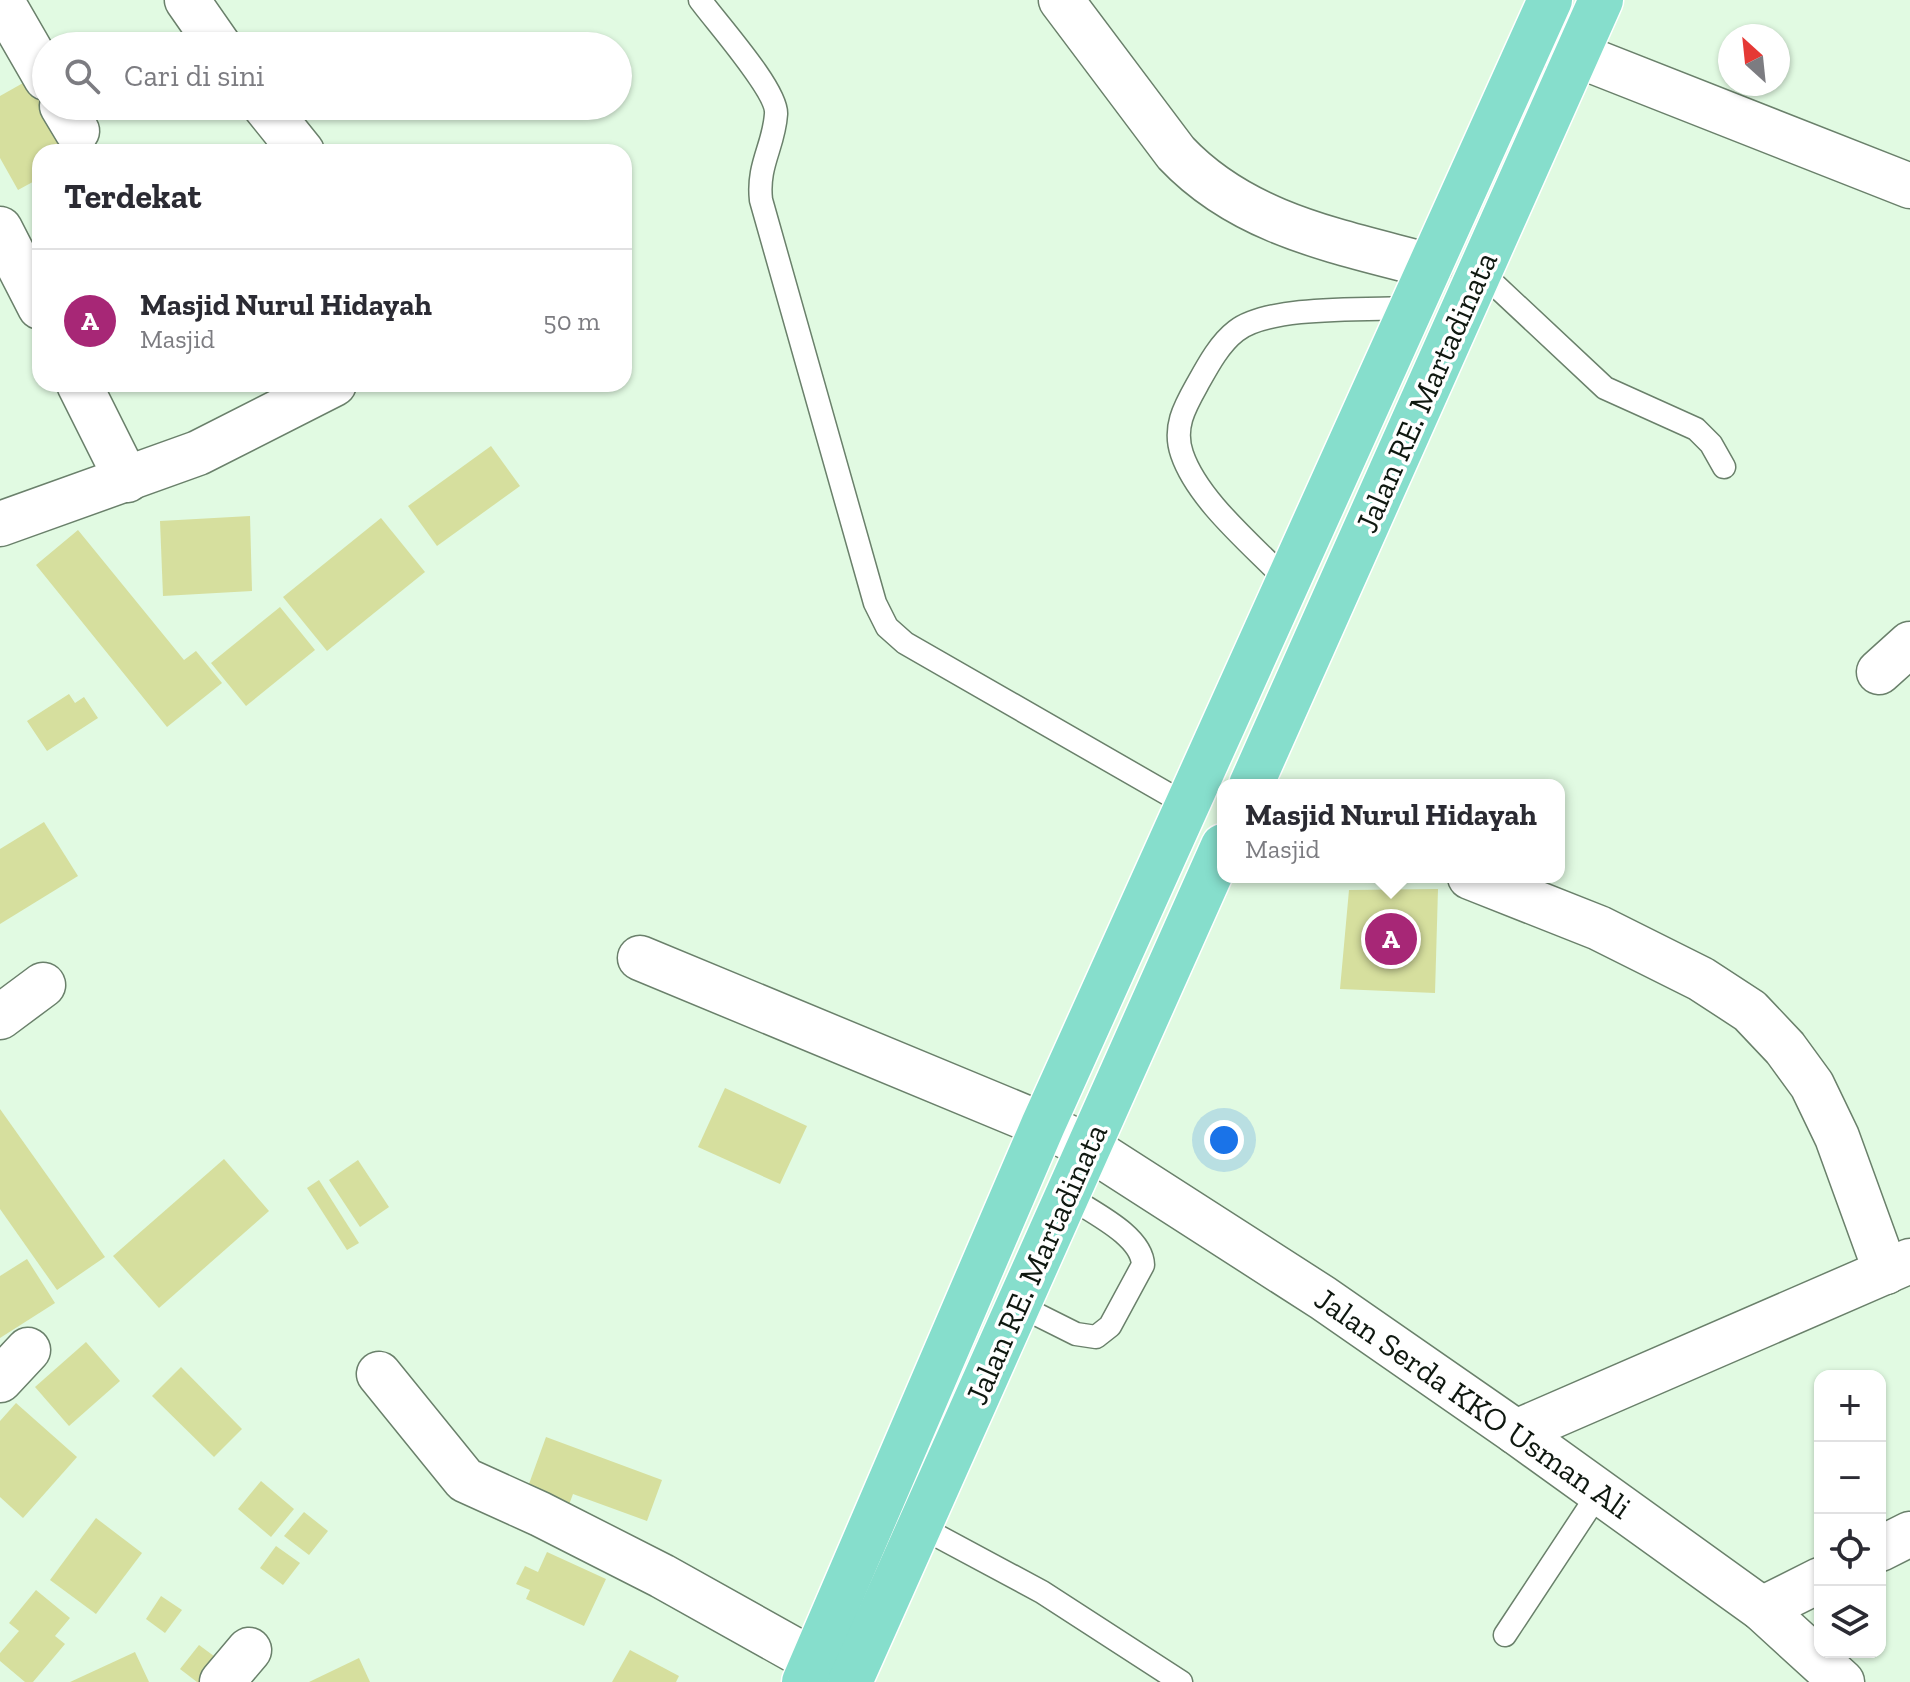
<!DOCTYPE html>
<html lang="id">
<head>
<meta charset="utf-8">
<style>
  :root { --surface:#fff; --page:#f7f7f7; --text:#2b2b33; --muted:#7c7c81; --line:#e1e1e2; --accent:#a72776 }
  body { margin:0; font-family:"Zilla Slab",serif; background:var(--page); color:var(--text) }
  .controls { position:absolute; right:24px; bottom:24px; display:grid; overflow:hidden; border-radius:16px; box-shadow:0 2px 6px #0004 }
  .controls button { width:72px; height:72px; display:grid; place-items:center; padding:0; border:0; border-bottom:2px solid var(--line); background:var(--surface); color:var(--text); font:40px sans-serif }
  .compass { position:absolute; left:1718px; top:24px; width:72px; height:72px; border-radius:50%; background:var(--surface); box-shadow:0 2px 6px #0004; rotate:333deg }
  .you { position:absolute; left:1224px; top:1140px; width:28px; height:28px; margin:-20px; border:6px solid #fff; border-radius:50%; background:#1a73e8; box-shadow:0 0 0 12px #1a73e833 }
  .badge { display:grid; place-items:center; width:52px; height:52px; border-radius:50%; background:var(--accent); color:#fff; font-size:26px; font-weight:700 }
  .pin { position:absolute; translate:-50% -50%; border:4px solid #fff; box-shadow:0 2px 8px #0006 }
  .popup { position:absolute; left:1217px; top:779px; width:348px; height:104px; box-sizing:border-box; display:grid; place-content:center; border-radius:16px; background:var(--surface); filter:drop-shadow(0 2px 6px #0005); font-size:26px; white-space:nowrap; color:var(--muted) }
  .popup b { font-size:30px; color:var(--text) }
  .popup::after { content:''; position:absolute; left:50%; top:100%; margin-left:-16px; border:16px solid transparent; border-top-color:var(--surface) }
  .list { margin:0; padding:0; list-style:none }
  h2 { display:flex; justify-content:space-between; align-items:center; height:104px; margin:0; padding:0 32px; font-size:34px }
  h2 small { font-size:26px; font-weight:400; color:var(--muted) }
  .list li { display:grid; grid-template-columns:52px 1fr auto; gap:24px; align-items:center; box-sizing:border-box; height:144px; padding:0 32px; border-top:2px solid var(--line) }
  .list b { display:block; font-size:30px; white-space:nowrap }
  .list p { margin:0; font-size:26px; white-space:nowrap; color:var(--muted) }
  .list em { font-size:26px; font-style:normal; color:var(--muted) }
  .icon { flex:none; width:44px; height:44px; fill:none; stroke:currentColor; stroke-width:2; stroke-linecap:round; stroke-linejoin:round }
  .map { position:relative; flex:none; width:1910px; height:1682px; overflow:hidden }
  .search { position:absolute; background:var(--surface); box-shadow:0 2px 6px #0004; left:32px; top:32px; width:600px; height:88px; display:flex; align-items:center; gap:20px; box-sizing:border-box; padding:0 28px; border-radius:44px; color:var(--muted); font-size:30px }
  .panel { position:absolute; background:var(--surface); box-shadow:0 2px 6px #0004; left:32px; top:144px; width:600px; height:248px; border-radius:24px }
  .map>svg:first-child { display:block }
  .building { fill:#d6df9e }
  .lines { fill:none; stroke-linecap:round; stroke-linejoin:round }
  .service-casing { stroke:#6a806b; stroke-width:25 }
  .minor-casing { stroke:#6a806b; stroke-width:47 }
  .trunk-casing { stroke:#fff; stroke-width:47 }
  .service { stroke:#fff; stroke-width:22 }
  .minor { stroke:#fff; stroke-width:44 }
  .trunk { stroke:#86decc; stroke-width:44 }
  .labels { text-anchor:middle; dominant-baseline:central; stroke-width:7; stroke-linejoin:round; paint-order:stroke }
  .street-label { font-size:32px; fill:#0f1810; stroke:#fff }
</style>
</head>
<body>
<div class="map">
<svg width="1910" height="1682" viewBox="0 0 1910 1682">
  <rect width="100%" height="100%" fill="#e1fae2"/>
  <g class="building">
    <path d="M39,74L83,152H40V178L18,190L0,158V96Z"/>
    <path d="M491,446L520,486L437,546L408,506Z"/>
    <path d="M250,516L252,591L163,596L160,521Z"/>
    <path d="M381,518L425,572L327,651L283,597Z"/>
    <path d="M78,530L184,660L196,651L222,683L167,727L36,565Z"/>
    <path d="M280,607L315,650L246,706L211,663Z"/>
    <path d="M69,694L75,703L84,697L98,718L47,751L27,721Z"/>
    <path d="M44,822L78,876L0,924V849Z"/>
    <path d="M1438,889L1435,993L1340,989L1349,890Z"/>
    <path d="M725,1088L807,1126L780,1184L698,1147Z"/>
    <path d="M0,1109L105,1257L57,1290L0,1209Z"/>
    <path d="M224,1159L269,1211L159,1308L113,1256Z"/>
    <path d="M358,1160L389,1207L360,1227L329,1180Z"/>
    <path d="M319,1180L359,1243L347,1250L307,1188Z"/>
    <path d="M27,1259L55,1303L0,1338V1276Z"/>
    <path d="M86,1342L120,1381L69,1426L35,1387Z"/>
    <path d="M181,1367L242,1429L214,1457L152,1396Z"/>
    <path d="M16,1403L77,1457L23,1518L0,1497V1421Z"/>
    <path d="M546,1437L662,1480L647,1521L573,1494L567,1510L525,1495Z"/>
    <path d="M261,1481L294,1509L271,1537L238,1509Z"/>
    <path d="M304,1512L328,1531L309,1555L284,1536Z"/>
    <path d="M96,1518L142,1553L96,1614L50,1580Z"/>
    <path d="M276,1546L300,1563L283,1585L260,1568Z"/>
    <path d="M547,1552L606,1579L584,1626L526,1599L530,1590L516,1584L525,1566L538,1572Z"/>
    <path d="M36,1590L70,1618L55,1636L65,1644L33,1682H25L0,1661V1653L19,1631L9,1623Z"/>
    <path d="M161,1596L182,1610L165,1633L146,1619Z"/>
    <path d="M199,1645L222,1662L206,1682H197L180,1669Z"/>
    <path d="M630,1650L679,1676L676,1682H612Z"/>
    <path d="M135,1652L149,1682H70Z"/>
    <path d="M359,1658L370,1682H309Z"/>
  </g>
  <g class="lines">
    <defs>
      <g id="service">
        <path d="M700,0C716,22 778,91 776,114C774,146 757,165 761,200L875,603L887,627L905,643L1187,805"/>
        <path d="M1480,271L1605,388L1696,429L1711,444L1724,467"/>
        <path d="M1287,581C1254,546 1198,501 1182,454C1173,428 1184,408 1197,385C1207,367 1219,344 1236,331C1269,305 1368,310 1411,308"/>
        <path d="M1018,1305L1076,1334L1096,1337L1110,1326L1143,1265C1142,1235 1091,1212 1068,1196"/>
        <path d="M919,1526L1042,1592L1181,1682"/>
        <path d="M1505,1635L1600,1491"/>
      </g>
      <g id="minor">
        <path d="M1,0L46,78"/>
        <path d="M187,0L219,46"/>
        <path d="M1061,0L1176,153C1244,225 1338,241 1430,266"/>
        <path d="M1534,38L1910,186"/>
        <path d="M62,106L77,131"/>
        <path d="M265,106L302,152"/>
        <path d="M0,229L40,307"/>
        <path d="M79,384L127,480"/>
        <path d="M0,524L198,453L334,384"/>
        <path d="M1879,672L1910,644"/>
        <path d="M1470,877L1599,928L1701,979L1750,1011L1785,1048L1812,1085L1837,1137L1886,1272"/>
        <path d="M640,958L1043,1125L1088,1147L1323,1298L1516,1432L1762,1609L1842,1682"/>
        <path d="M0,1017L43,985"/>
        <path d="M379,1374L465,1480L540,1514L662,1576L814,1661"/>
        <path d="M0,1380L28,1350"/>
        <path d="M1516,1432L1910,1261"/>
        <path d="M1880,1549L1910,1534"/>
        <path d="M1762,1609L1820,1580"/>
        <path d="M222,1682L249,1650"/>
      </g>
      <g id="trunk">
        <path d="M1251,785L1601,0"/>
        <path d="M804,1682L1043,1125L1550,0"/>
        <path d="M850,1682L1223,846"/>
      </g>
    </defs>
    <use href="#service" class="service-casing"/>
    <use href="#minor" class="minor-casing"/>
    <use href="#trunk" class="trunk-casing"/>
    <use href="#service" class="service"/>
    <use href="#minor" class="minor"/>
    <use href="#trunk" class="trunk"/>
  </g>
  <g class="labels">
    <g class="street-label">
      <text transform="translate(1426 392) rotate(-66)">Jalan RE. Martadinata</text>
      <text transform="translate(1036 1264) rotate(-66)">Jalan RE. Martadinata</text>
      <text transform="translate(1473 1403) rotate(35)">Jalan Serda KKO Usman Ali</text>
    </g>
  </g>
</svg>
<div class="controls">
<button>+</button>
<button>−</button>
<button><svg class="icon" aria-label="locate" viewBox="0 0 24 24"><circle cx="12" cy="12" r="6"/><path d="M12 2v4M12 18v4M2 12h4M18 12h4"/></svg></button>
<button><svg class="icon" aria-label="layers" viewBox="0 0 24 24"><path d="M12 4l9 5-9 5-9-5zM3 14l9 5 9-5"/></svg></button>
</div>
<svg class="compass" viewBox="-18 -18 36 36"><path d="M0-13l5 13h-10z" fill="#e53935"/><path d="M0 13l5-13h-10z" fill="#7c7c81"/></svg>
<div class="you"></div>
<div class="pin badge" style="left:1391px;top:939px">A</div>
<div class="popup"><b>Masjid Nurul Hidayah</b>Masjid</div>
<div class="search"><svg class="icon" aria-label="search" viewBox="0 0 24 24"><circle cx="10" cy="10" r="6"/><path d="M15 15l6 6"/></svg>Cari di sini</div>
<section class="panel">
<h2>Terdekat<small></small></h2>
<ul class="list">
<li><span class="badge">A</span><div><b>Masjid Nurul Hidayah</b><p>Masjid</p></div><em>50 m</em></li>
</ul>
</section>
</div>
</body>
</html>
